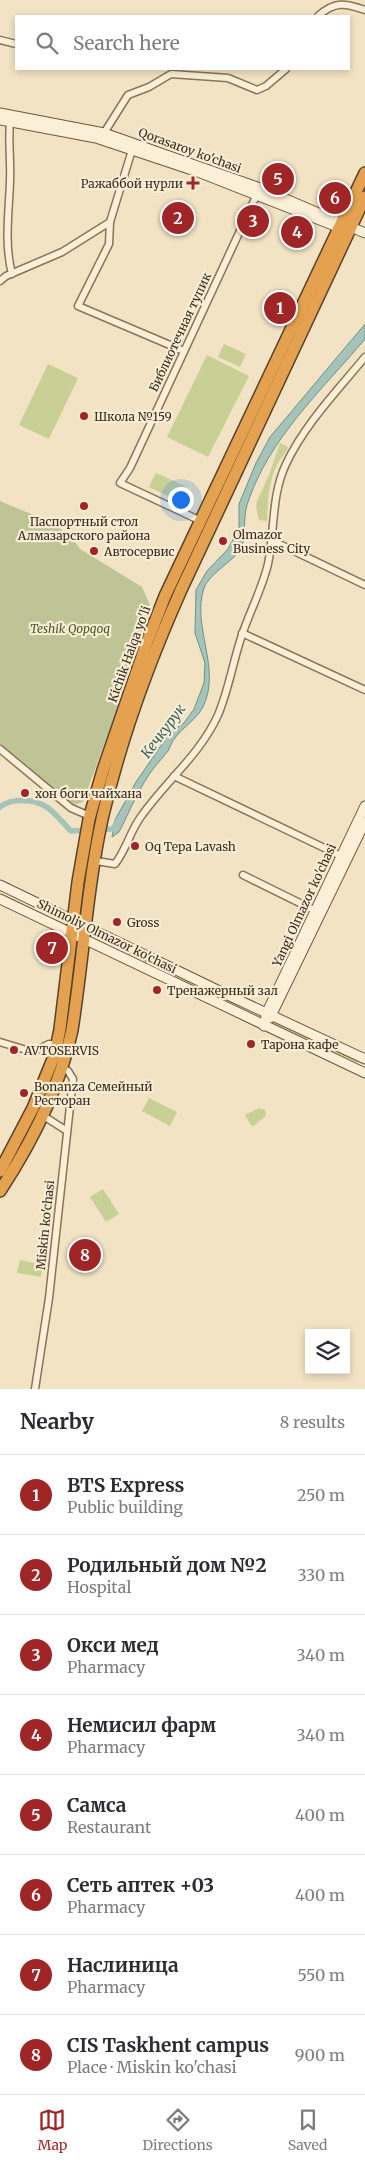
<!DOCTYPE html>
<html lang="en">
<head>
<meta charset="utf-8">
<style>
  :root { --surface:#fff; --page:#f7f7f7; --text:#2b2b33; --muted:#7c7c81; --line:#e1e1e2; --accent:#9f2527 }
  body { margin:0; font-family:Merriweather,serif; background:var(--page); color:var(--text) }
  .controls { position:absolute; right:15px; bottom:15px; display:grid; overflow:hidden; border-radius:0px; box-shadow:0 2px 8px #0003 }
  .controls button { width:45px; height:45px; display:grid; place-items:center; padding:0; border:0; border-bottom:1px solid var(--line); background:var(--surface); color:var(--text); font:25px sans-serif }
  .you { position:absolute; left:180px; top:499px; width:18px; height:18px; margin:-12px; border:4px solid #fff; border-radius:50%; background:#1a73e8; box-shadow:0 0 0 8px #1a73e833 }
  .badge { display:grid; place-items:center; width:32px; height:32px; border-radius:50%; background:var(--accent); color:#fff; font-size:16px; font-weight:700 }
  .pin { position:absolute; translate:-50% -50%; border:2px solid #fff; box-shadow:0 1px 5px #0006 }
  .list { margin:0; padding:0; list-style:none }
  h2 { display:flex; justify-content:space-between; align-items:center; height:65px; margin:0; padding:0 20px; font-size:21px }
  h2 small { font-size:16px; font-weight:400; color:var(--muted) }
  .list li { display:grid; grid-template-columns:32px 1fr auto; gap:15px; align-items:center; box-sizing:border-box; height:80px; padding:0 20px; border-top:1px solid var(--line) }
  .list b { display:block; font-size:19px; white-space:nowrap }
  .list p { margin:0; font-size:16px; white-space:nowrap; color:var(--muted) }
  .list em { font-size:16px; font-style:normal; color:var(--muted) }
  .icon { flex:none; width:28px; height:28px; fill:none; stroke:currentColor; stroke-width:2; stroke-linecap:round; stroke-linejoin:round }
  .map { position:relative; flex:none; width:365px; height:1389px; overflow:hidden }
  .search { position:absolute; background:var(--surface); box-shadow:0 2px 8px #0003; left:15px; right:15px; top:15px; height:55px; display:flex; align-items:center; gap:12px; box-sizing:border-box; padding:0 18px; border-radius:0px; color:var(--muted); font-size:19px }
  .sheet { height:705px; background:var(--surface) }
  nav { display:flex; justify-content:space-around; align-items:center; box-sizing:border-box; height:70px; border-top:1px solid var(--line); background:var(--surface); font-size:14px; color:var(--muted) }
  nav a { display:grid; justify-items:center; gap:2px }
  nav .on { color:var(--accent) }
  .map>svg:first-child { display:block }
  .green { fill:#c9d096 }
  .cemetery { fill:#bfc496 }
  .water { fill:#a6c3ba; stroke:#6c9288 }
  .lines { fill:none; stroke-linecap:round; stroke-linejoin:round }
  .canal { stroke:#a6c3ba; stroke-width:5.5 }
  .street-casing { stroke:#8c7459; stroke-width:9 }
  .secondary-casing { stroke:#6e553c; stroke-width:11 }
  .highway-casing { stroke:#5a422d; stroke-width:14 }
  .street { stroke:#fbf0d7; stroke-width:6 }
  .secondary { stroke:#fbf0d7; stroke-width:9 }
  .highway { stroke:#e4a250; stroke-width:11 }
  .poi-dot { fill:#9f2527; stroke:#f7edd4; stroke-width:2 }
  .labels { text-anchor:middle; dominant-baseline:central; stroke-width:4.5; stroke-linejoin:round; paint-order:stroke }
  .street-label { font-size:12px; fill:#3b2c1e; stroke:#f7edd4 }
  .poi-label { font-size:12px; fill:#3b2c1e; stroke:#f7edd4; text-anchor:start }
  .park-label { font-size:12px; font-style:italic; fill:#4c5923; stroke:#f7edd4 }
  .water-label { font-size:14px; font-style:italic; fill:#2c5c58; stroke:#f7edd4 }
</style>
</head>
<body>
<div class="map">
<svg width="365" height="1389" viewBox="0 0 365 1389">
  <rect width="100%" height="100%" fill="#f1e3c3"/>
  <g class="green">
    <path d="M224,344L246,354L240,367L218,357Z"/>
    <path d="M207,355L249,376L208,457L167,437Z"/>
    <path d="M48,364L78,378L49,439L19,425Z"/>
    <path d="M280,443L288,447C286,454 281,457 278,463C268,482 268,500 267,521L259,520L256,506L257,501L269,475Z"/>
    <path d="M156,473L185,486L178,501L149,487Z"/>
    <path d="M274,1021L357,1060V1063L273,1025Z"/>
    <path d="M149,1098L177,1112L170,1126L142,1111Z"/>
    <path d="M259,1108L265,1110L266,1116L253,1126L251,1125L245,1115Z"/>
    <path d="M103,1189L119,1214L106,1222L90,1197Z"/>
    <path d="M20,1260L43,1265L41,1277L17,1273Z"/>
  </g>
  <path class="cemetery" d="M0,501C26,513 65,523 80,549L142,587L150,605L130,673L83,802L74,805L51,789L0,744Z"/>
  <path class="water" d="M365,324V339C322,390 268,439 247,505C243,518 246,533 242,546C238,559 210,572 204,588C191,626 222,668 203,707C196,720 183,727 175,738C172,741 170,747 168,751C160,761 151,770 145,781C135,797 128,815 119,832L112,837L115,820L136,782L171,731L184,723L194,709L204,683L205,663L195,633L196,590L207,571L228,549L239,528V504L256,463L270,437Z"/>
  <g class="lines">
    <path class="canal" d="M0,807C11,798 33,799 45,806C55,812 63,823 71,831L113,829L117,822"/>
    <defs>
      <g id="street">
        <path d="M318,16C335,1 345,3 365,10"/>
        <path d="M0,40L16,44"/>
        <path d="M10,122C8,142 11,161 10,181C9,212 4,243 12,274"/>
        <path d="M104,133L128,95L149,87L171,74L228,78L257,90L266,86L286,69"/>
        <path d="M132,150L110,222L109,244L78,306L184,351"/>
        <path d="M0,281L6,276L62,252L110,222"/>
        <path d="M201,521L120,483L130,468L258,192"/>
        <path d="M271,540L365,585"/>
        <path d="M242,633L365,690"/>
        <path d="M0,749L71,808L92,817"/>
        <path d="M174,776L341,856"/>
        <path d="M96,861L115,864C126,850 130,832 140,818C164,783 200,755 218,715C229,689 233,661 242,635C250,611 262,589 268,564C275,530 271,496 286,464C305,424 337,391 365,357"/>
        <path d="M243,875L318,912"/>
        <path d="M0,1042L33,1052L49,1044H57"/>
        <path d="M42,1115L67,1131"/>
        <path d="M35,1389L49,1298L73,1079L68,1071L62,1068"/>
      </g>
      <g id="secondary">
        <path d="M0,113L104,133L260,188L365,233"/>
        <path d="M0,120L96,138L198,172L335,226"/>
        <path d="M0,885L232,997L365,1059"/>
        <path d="M0,899L365,1073"/>
        <path d="M270,1018L365,822"/>
        <path d="M264,1026L267,1012L365,806"/>
      </g>
      <g id="highway">
        <path d="M0,1171L33,1108L55,1054L60,1029L78,882L89,819L103,770L147,642L165,596L365,173"/>
        <path d="M0,1191C32,1142 60,1087 72,1030C83,960 87,888 102,819C120,741 148,664 181,590L365,197"/>
      </g>
    </defs>
    <use href="#street" class="street-casing"/>
    <use href="#secondary" class="secondary-casing"/>
    <use href="#highway" class="highway-casing"/>
    <use href="#street" class="street"/>
    <use href="#secondary" class="secondary"/>
    <use href="#highway" class="highway"/>
  </g>
  <g class="poi-dot">
    <path d="M190.5 175.5h5v5h5v5h-5v5h-5v-5h-5v-5h5z"/>
    <circle cx="84" cy="416" r="5"/>
    <circle cx="84" cy="506" r="5"/>
    <circle cx="223" cy="541" r="5"/>
    <circle cx="94" cy="551" r="5"/>
    <circle cx="25" cy="793" r="5"/>
    <circle cx="135" cy="846" r="5"/>
    <circle cx="117" cy="922" r="5"/>
    <circle cx="157" cy="990" r="5"/>
    <circle cx="251" cy="1044" r="5"/>
    <circle cx="14" cy="1050" r="5"/>
    <circle cx="24" cy="1093" r="5"/>
  </g>
  <g class="labels">
    <g class="street-label">
      <text transform="translate(190 150) rotate(20)">Qorasaroy ko'chasi</text>
      <text transform="translate(180 332) rotate(-65)">Библиотечная тупик</text>
      <text transform="translate(129 654) rotate(-70)">Kichik Halqa yo'li</text>
      <text transform="translate(304 905) rotate(-65)">Yangi Olmazor ko'chasi</text>
      <text transform="translate(107 936) rotate(26)">Shimoliy Olmazor ko'chasi</text>
      <text transform="translate(45 1225) rotate(-84)">Miskin ko'chasi</text>
    </g>
    <g class="poi-label">
      <text x="183" y="183" text-anchor="end">Ражаббой нурли</text>
      <text x="94" y="416">Школа №159</text>
      <text x="84" y="521" text-anchor="middle">Паспортный стол<tspan x="84" dy="14">Алмазарского района</tspan></text>
      <text x="233" y="534">Olmazor<tspan x="233" dy="14">Business City</tspan></text>
      <text x="104" y="551">Автосервис</text>
      <text x="35" y="793">хон боги чайхана</text>
      <text x="145" y="846">Oq Tepa Lavash</text>
      <text x="127" y="922">Gross</text>
      <text x="167" y="990">Тренажерный зал</text>
      <text x="261" y="1044">Тарона кафе</text>
      <text x="24" y="1050">AVTOSERVIS</text>
      <text x="34" y="1086">Bonanza Семейный<tspan x="34" dy="14">Ресторан</tspan></text>
    </g>
    <g class="park-label">
      <text x="70" y="628">Teshik Qopqoq</text>
    </g>
    <g class="water-label">
      <text transform="translate(163 731) rotate(-53)">Кечкурук</text>
    </g>
  </g>
</svg>
<div class="controls">
<button><svg class="icon" aria-label="layers" viewBox="0 0 24 24"><path d="M12 4l9 5-9 5-9-5zM3 14l9 5 9-5"/></svg></button>
</div>
<div class="you"></div>
<div class="pin badge" style="left:280px;top:308px">1</div>
<div class="pin badge" style="left:178px;top:218px">2</div>
<div class="pin badge" style="left:253px;top:221px">3</div>
<div class="pin badge" style="left:297px;top:232px">4</div>
<div class="pin badge" style="left:278px;top:179px">5</div>
<div class="pin badge" style="left:335px;top:198px">6</div>
<div class="pin badge" style="left:52px;top:948px">7</div>
<div class="pin badge" style="left:85px;top:1255px">8</div>
<div class="search"><svg class="icon" aria-label="search" viewBox="0 0 24 24"><circle cx="10" cy="10" r="6"/><path d="M15 15l6 6"/></svg>Search here</div>
</div>
<section class="sheet">
<h2>Nearby<small>8 results</small></h2>
<ul class="list">
<li><span class="badge">1</span><div><b>BTS Express</b><p>Public building</p></div><em>250 m</em></li>
<li><span class="badge">2</span><div><b>Родильный дом №2</b><p>Hospital</p></div><em>330 m</em></li>
<li><span class="badge">3</span><div><b>Окси мед</b><p>Pharmacy</p></div><em>340 m</em></li>
<li><span class="badge">4</span><div><b>Немисил фарм</b><p>Pharmacy</p></div><em>340 m</em></li>
<li><span class="badge">5</span><div><b>Самса</b><p>Restaurant</p></div><em>400 m</em></li>
<li><span class="badge">6</span><div><b>Сеть аптек +03</b><p>Pharmacy</p></div><em>400 m</em></li>
<li><span class="badge">7</span><div><b>Наслиница</b><p>Pharmacy</p></div><em>550 m</em></li>
<li><span class="badge">8</span><div><b>CIS Taskhent campus</b><p>Place · Miskin ko'chasi</p></div><em>900 m</em></li>
</ul>
</section>
<nav>
<a class="on"><svg class="icon" aria-label="map" viewBox="0 0 24 24"><path d="M3 6l6-2 6 2 6-2v14l-6 2-6-2-6 2zM9 4v14M15 6v14"/></svg>Map</a>
<a><svg class="icon" aria-label="directions" viewBox="0 0 24 24"><path d="M12 3l9 9-9 9-9-9zM9 14v-3h6M13 9l2 2-2 2"/></svg>Directions</a>
<a><svg class="icon" aria-label="saved" viewBox="0 0 24 24"><path d="M7 4h10v16l-5-4-5 4z"/></svg>Saved</a>
</nav>
</body>
</html>
